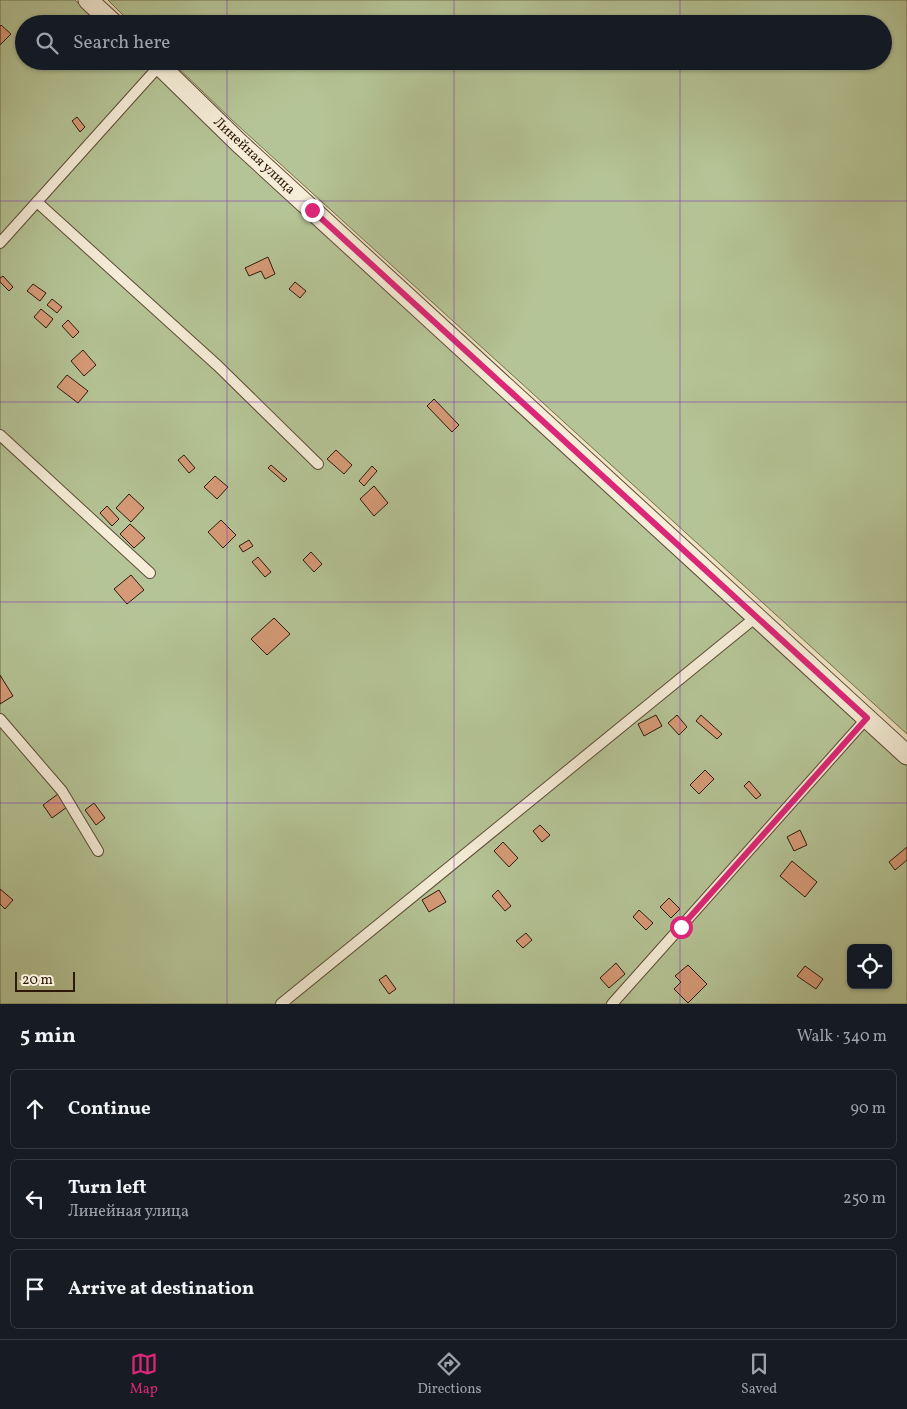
<!DOCTYPE html>
<html lang="en">
<head>
<meta charset="utf-8">
<style>
  :root { --surface:#171b24; --page:#242831; --text:#f1f3f6; --muted:#9ea1a6; --line:#363941; --accent:#db2777 }
  body { margin:0; font-family:Vollkorn,serif; background:var(--page); color:var(--text) }
  .controls { position:absolute; right:15px; bottom:15px; display:grid; overflow:hidden; border-radius:8px; box-shadow:0 1px 4px #0004 }
  .controls button { width:45px; height:45px; display:grid; place-items:center; padding:0; border:0; border-bottom:1px solid var(--line); background:var(--surface); color:var(--text); font:25px sans-serif }
  .scale { position:absolute; left:15px; bottom:12px; width:60px; box-sizing:border-box; padding-left:5px; border:2px solid #2e1809; border-top:0; font-size:14px; line-height:18px; white-space:nowrap; color:#2e1809; -webkit-text-stroke:4px #f5edd7; paint-order:stroke }
  .stop { position:absolute; width:15px; height:15px; margin:-11px; border:4px solid #db2777; border-radius:50%; background:#fff }
  .stop.end { background:#db2777; border-color:#fff; box-shadow:0 1px 5px #0008 }
  .list { margin:0; padding:0; list-style:none }
  h2 { display:flex; justify-content:space-between; align-items:center; height:65px; margin:0; padding:0 20px; font-size:21px }
  h2 small { font-size:16px; font-weight:400; color:var(--muted) }
  .list li { display:grid; grid-template-columns:32px 1fr auto; gap:15px; align-items:center; box-sizing:border-box; height:80px; margin:0 10px 10px; padding:0 10px; border:1px solid var(--line); border-radius:8px }
  .list b { display:block; font-size:19px; white-space:nowrap }
  .list p { margin:0; font-size:16px; white-space:nowrap; color:var(--muted) }
  .list em { font-size:16px; font-style:normal; color:var(--muted) }
  .icon { flex:none; width:28px; height:28px; fill:none; stroke:currentColor; stroke-width:2; stroke-linecap:round; stroke-linejoin:round }
  .map { position:relative; flex:none; width:907px; height:1004px; overflow:hidden }
  .search { position:absolute; background:var(--surface); box-shadow:0 1px 4px #0004; left:15px; right:15px; top:15px; height:55px; display:flex; align-items:center; gap:12px; box-sizing:border-box; padding:0 18px; border-radius:28px; color:var(--muted); font-size:19px }
  .sheet { height:335px; background:var(--surface) }
  nav { display:flex; justify-content:space-around; align-items:center; box-sizing:border-box; height:70px; border-top:1px solid var(--line); background:var(--surface); font-size:14px; color:var(--muted) }
  nav a { display:grid; justify-items:center; gap:2px }
  nav .on { color:var(--accent) }
  .map>svg:first-child { display:block }
  .green { fill:#b5c496; stroke:#726e50; fill-rule:evenodd }
  .building { fill:#d59a77; stroke:#2e1809 }
  .lines { fill:none; stroke-linecap:round; stroke-linejoin:round }
  .lane-casing { stroke:#5e4b37; stroke-width:12 }
  .street-casing { stroke:#5e4b37; stroke-width:21 }
  .lane { stroke:#f5edd7; stroke-width:10 }
  .street { stroke:#f5edd7; stroke-width:19 }
  .route { stroke:#db2777; stroke-width:6 }
  .grid { fill:none; stroke:#7b2cbf; stroke-width:1; stroke-opacity:0.55 }
  .labels { text-anchor:middle; dominant-baseline:central; stroke-width:5; stroke-linejoin:round; paint-order:stroke }
  .street-label { font-size:14px; fill:#2e1809; stroke:#f5edd7 }
</style>
</head>
<body>
<div class="map">
<svg width="907" height="1004" viewBox="0 0 907 1004">
  <rect width="100%" height="100%" fill="#f0e3c1"/>
  <filter id="stains"><feTurbulence type="fractalNoise" baseFrequency=".004" numOctaves="4"/><feColorMatrix values="0 0 0 0 .2 0 0 0 0 .09 0 0 0 0 .02 0 0 0 .5 -.17"/></filter>
  <radialGradient id="worn" r=".72"><stop offset=".6" stop-color="#630" stop-opacity="0"/><stop offset="1" stop-color="#630" stop-opacity=".3"/></radialGradient>
  <g class="green">
    <path d="M0,0H75L101,24H24V61H142L907,766V1004H0ZM851,948H888V985H851Z"/>
    <path d="M108,0H907V734L233,121L171,61H883V24H132Z"/>
  </g>
  <g class="building">
    <path d="M1,25L11,34L0,45V26Z"/>
    <path d="M77,117L85,127L80,132L72,121Z"/>
    <path d="M268,257L275,274L265,279L261,271L249,276L245,268Z"/>
    <path d="M3,276L13,287L9,291L0,282V278Z"/>
    <path d="M295,282L306,291L300,298L289,289Z"/>
    <path d="M33,284L46,293L40,301L27,291Z"/>
    <path d="M52,299L62,307L57,313L47,305Z"/>
    <path d="M41,309L53,319L46,328L34,317Z"/>
    <path d="M68,320L79,332L73,338L62,326Z"/>
    <path d="M83,350L96,365L84,376L71,361Z"/>
    <path d="M67,375L88,391L78,403L57,387Z"/>
    <path d="M434,399L459,425L452,432L427,406Z"/>
    <path d="M336,450L352,465L344,474L327,459Z"/>
    <path d="M184,455L195,468L189,473L178,460Z"/>
    <path d="M271,465L287,479L284,482L268,468Z"/>
    <path d="M372,466L377,471L364,486L359,481Z"/>
    <path d="M215,476L228,487L217,499L204,487Z"/>
    <path d="M374,486L388,503L374,516L360,499Z"/>
    <path d="M129,494L144,508L131,522L116,508Z"/>
    <path d="M107,506L119,519L112,526L100,513Z"/>
    <path d="M221,520L236,535L223,548L208,532Z"/>
    <path d="M130,524L145,538L134,548L120,534Z"/>
    <path d="M249,540L253,546L243,552L239,546Z"/>
    <path d="M311,552L322,564L314,572L303,560Z"/>
    <path d="M258,557L271,572L265,577L252,562Z"/>
    <path d="M131,575L144,590L127,604L114,589Z"/>
    <path d="M274,618L290,634L267,655L251,639Z"/>
    <path d="M0,675L13,696L0,704Z"/>
    <path d="M656,715L662,726L644,736L638,724Z"/>
    <path d="M677,715L687,727L679,735L668,723Z"/>
    <path d="M701,715L722,734L717,739L696,721Z"/>
    <path d="M705,770L714,779L699,794L690,785Z"/>
    <path d="M749,781L761,795L756,799L744,786Z"/>
    <path d="M58,794L67,807L52,818L43,805Z"/>
    <path d="M94,803L105,818L96,825L85,810Z"/>
    <path d="M540,825L550,835L542,842L533,831Z"/>
    <path d="M800,830L807,845L794,851L787,837Z"/>
    <path d="M503,842L518,858L509,867L494,851Z"/>
    <path d="M907,847V860L895,870L889,862Z"/>
    <path d="M792,861L817,882L805,897L780,876Z"/>
    <path d="M0,889L13,900L5,909L0,904Z"/>
    <path d="M439,890L446,902L429,912L422,900Z"/>
    <path d="M498,890L511,906L505,911L492,896Z"/>
    <path d="M669,898L680,909L671,918L660,907Z"/>
    <path d="M639,910L653,923L646,930L633,917Z"/>
    <path d="M526,933L532,940L523,948L516,941Z"/>
    <path d="M616,963L625,974L609,988L600,978Z"/>
    <path d="M688,965L707,984L688,1003L674,989L681,982L675,976Z"/>
    <path d="M805,966L823,979L816,989L797,976Z"/>
    <path d="M386,975L396,989L389,994L379,980Z"/>
  </g>
  <g class="lines">
    <defs>
      <g id="lane">
        <path d="M37,202L218,366L318,464"/>
        <path d="M0,243L160,65"/>
        <path d="M0,435L150,573"/>
        <path d="M0,719L62,791L98,851"/>
        <path d="M281,1004L756,617"/>
        <path d="M612,1004L867,718"/>
      </g>
      <g id="street">
        <path d="M88,0L114,24"/>
        <path d="M155,61L239,143L907,755"/>
      </g>
    </defs>
    <use href="#lane" class="lane-casing"/>
    <use href="#street" class="street-casing"/>
    <use href="#lane" class="lane"/>
    <use href="#street" class="street"/>
  </g>
  <g class="lines">
    <path class="route" d="M312,210L867,718L681,927"/>
  </g>
  <path class="grid" d="M227,0V24M454,0V24M680,0V24M227,61V1004M454,61V1004M680,61V1004M0,201H907M0,402H907M0,602H907M0,803H907"/>
  <g class="labels">
    <g class="street-label">
      <text transform="translate(254 156) rotate(43)">Линейная улица</text>
    </g>
  </g>
  <rect width="100%" height="100%" filter="url(#stains)"/>
  <rect width="100%" height="100%" fill="url(#worn)"/>
</svg>
<div class="controls">
<button><svg class="icon" aria-label="locate" viewBox="0 0 24 24"><circle cx="12" cy="12" r="6"/><path d="M12 2v4M12 18v4M2 12h4M18 12h4"/></svg></button>
</div>
<div class="scale">20 m</div>
<div class="stop" style="left:681px;top:927px"></div>
<div class="stop end" style="left:312px;top:210px"></div>
<div class="search"><svg class="icon" aria-label="search" viewBox="0 0 24 24"><circle cx="10" cy="10" r="6"/><path d="M15 15l6 6"/></svg>Search here</div>
</div>
<section class="sheet">
<h2>5 min<small>Walk · 340 m</small></h2>
<ul class="list">
<li><svg class="icon" aria-label="ahead" viewBox="0 0 24 24"><path d="M12 20V5M6 11l6-6 6 6"/></svg><div><b>Continue</b></div><em>90 m</em></li>
<li><svg class="icon" aria-label="left" viewBox="0 0 24 24"><path d="M17 20v-9H6M10 6l-5 5 5 5"/></svg><div><b>Turn left</b><p>Линейная улица</p></div><em>250 m</em></li>
<li><svg class="icon" aria-label="arrive" viewBox="0 0 24 24"><path d="M6 21V4h12l-3 4 3 4H6"/></svg><div><b>Arrive at destination</b></div></li>
</ul>
</section>
<nav>
<a class="on"><svg class="icon" aria-label="map" viewBox="0 0 24 24"><path d="M3 6l6-2 6 2 6-2v14l-6 2-6-2-6 2zM9 4v14M15 6v14"/></svg>Map</a>
<a><svg class="icon" aria-label="directions" viewBox="0 0 24 24"><path d="M12 3l9 9-9 9-9-9zM9 14v-3h6M13 9l2 2-2 2"/></svg>Directions</a>
<a><svg class="icon" aria-label="saved" viewBox="0 0 24 24"><path d="M7 4h10v16l-5-4-5 4z"/></svg>Saved</a>
</nav>
</body>
</html>
